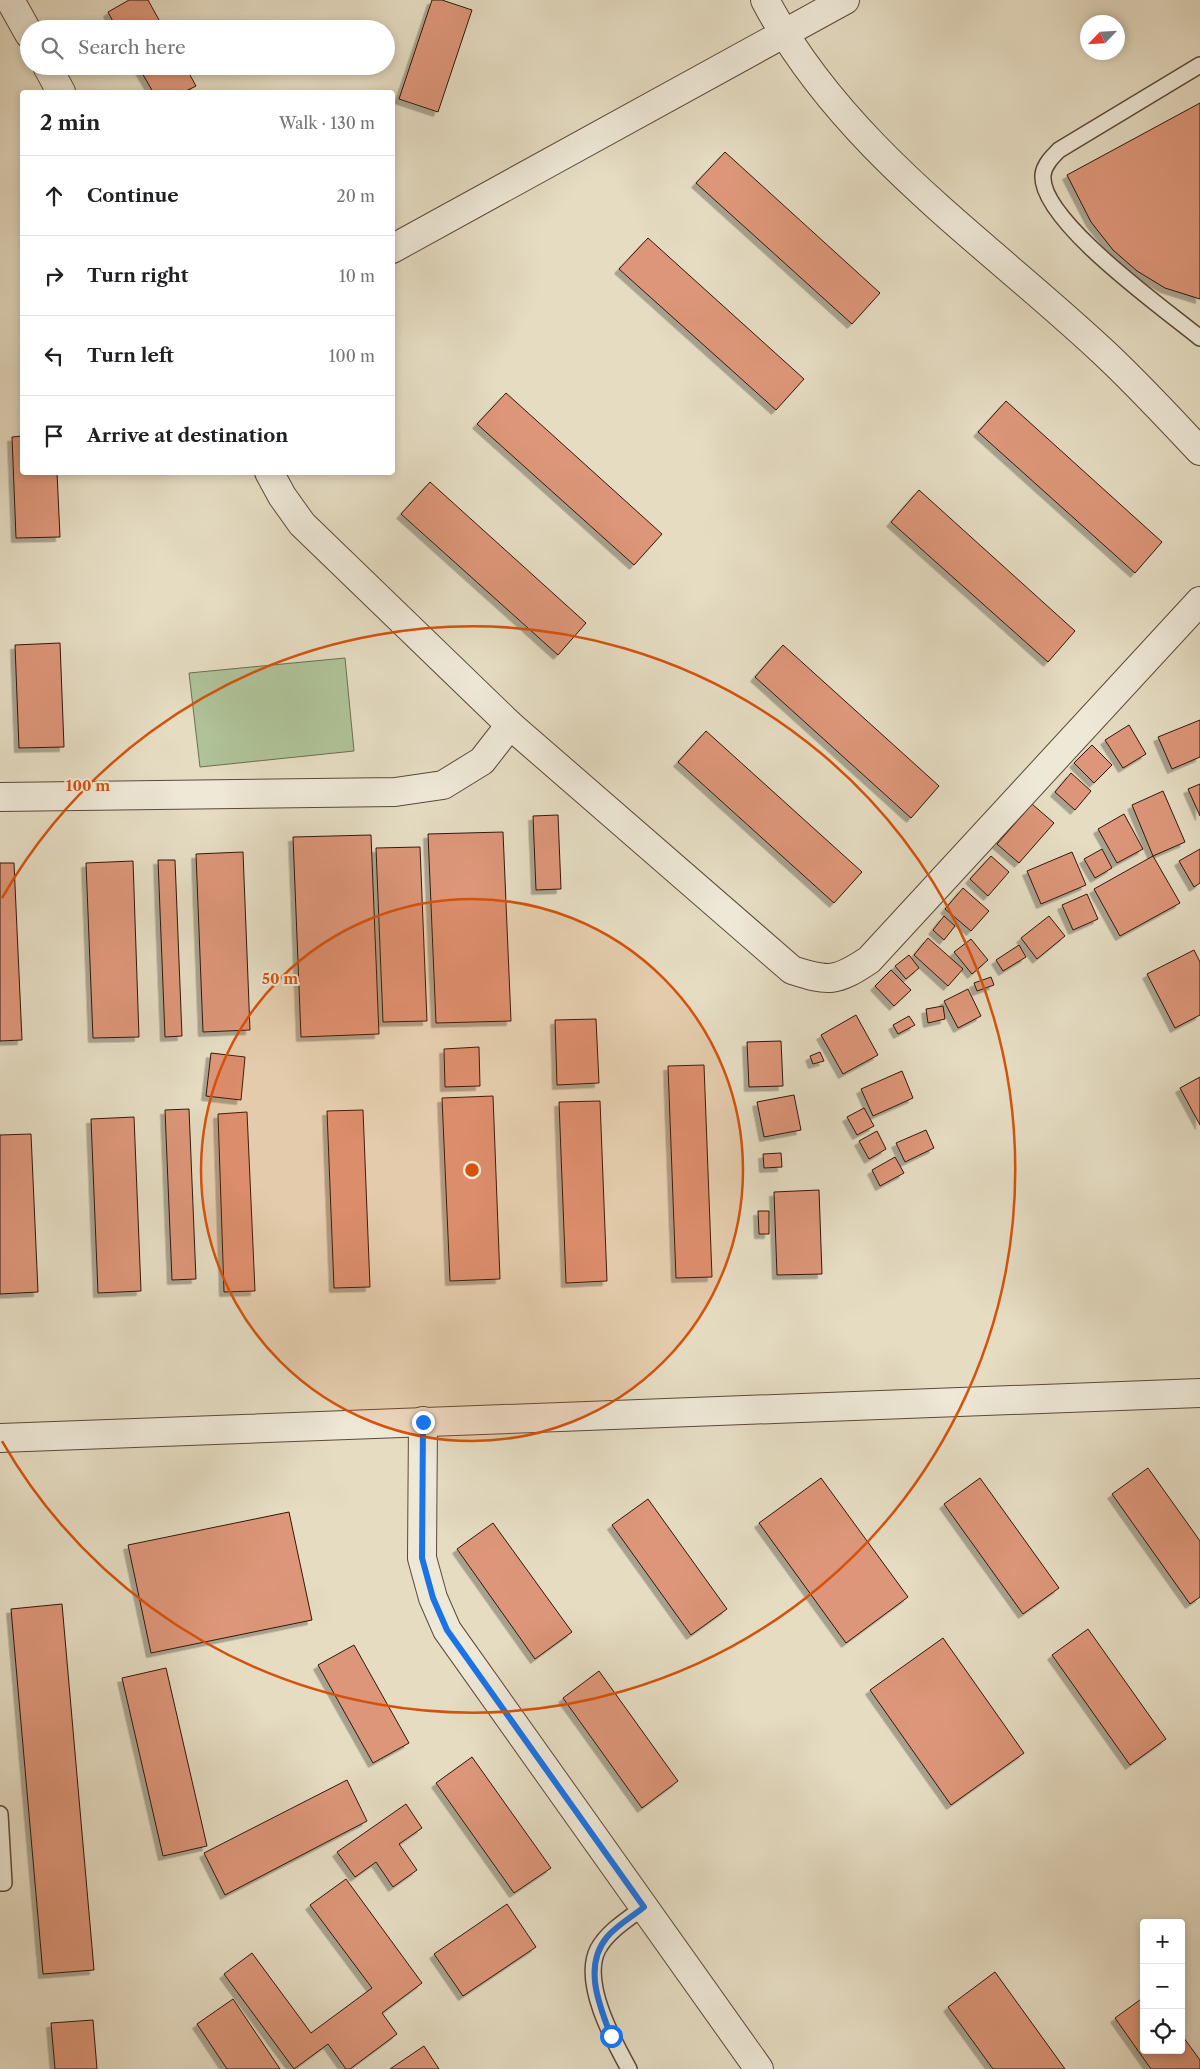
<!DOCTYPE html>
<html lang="en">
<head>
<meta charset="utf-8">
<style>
  :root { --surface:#fff; --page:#f2f2f2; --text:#202124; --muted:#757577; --line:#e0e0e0 }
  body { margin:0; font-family:"Libre Caslon Text",serif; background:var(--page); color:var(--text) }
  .controls { position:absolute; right:15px; bottom:15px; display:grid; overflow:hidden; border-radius:5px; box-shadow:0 2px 8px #0003 }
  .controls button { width:45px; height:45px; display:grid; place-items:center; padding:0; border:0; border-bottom:1px solid var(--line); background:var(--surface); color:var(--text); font:25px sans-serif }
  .compass { position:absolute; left:1080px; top:15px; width:45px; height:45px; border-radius:50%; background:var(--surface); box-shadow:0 2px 8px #0003; rotate:245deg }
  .stop { position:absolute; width:15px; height:15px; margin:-11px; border:4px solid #1a73e8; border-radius:50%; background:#fff }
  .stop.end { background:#1a73e8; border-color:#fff; box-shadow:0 1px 5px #0008 }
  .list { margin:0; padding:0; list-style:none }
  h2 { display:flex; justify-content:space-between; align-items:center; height:65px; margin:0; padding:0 20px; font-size:21px }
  h2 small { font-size:16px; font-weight:400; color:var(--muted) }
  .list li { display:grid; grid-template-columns:32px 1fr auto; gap:15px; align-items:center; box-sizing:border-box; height:80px; padding:0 20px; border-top:1px solid var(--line) }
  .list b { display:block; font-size:19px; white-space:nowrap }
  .list em { font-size:16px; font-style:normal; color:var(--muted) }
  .icon { flex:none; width:28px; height:28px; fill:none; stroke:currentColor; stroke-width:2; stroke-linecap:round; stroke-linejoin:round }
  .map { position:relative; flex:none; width:1200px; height:2069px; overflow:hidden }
  .search { position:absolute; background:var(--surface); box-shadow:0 2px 8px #0003; left:20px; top:20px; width:375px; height:55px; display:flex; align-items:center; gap:12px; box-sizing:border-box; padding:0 18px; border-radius:28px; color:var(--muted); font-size:19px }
  .panel { position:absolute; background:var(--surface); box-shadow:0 2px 8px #0003; left:20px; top:90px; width:375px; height:385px; border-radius:5px }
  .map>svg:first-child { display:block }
  .green { fill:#afc298; stroke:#706c51 }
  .building { fill:#dd9679; stroke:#31170a; filter:url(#shadow) }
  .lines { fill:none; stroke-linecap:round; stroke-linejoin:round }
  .service-casing { stroke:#5e4838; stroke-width:18 }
  .minor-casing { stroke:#5e4838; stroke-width:30 }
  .service { stroke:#eee8d7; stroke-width:15 }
  .minor { stroke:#eee8d7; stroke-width:28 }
  .route { stroke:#1a73e8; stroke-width:6 }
  .ring { fill:none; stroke:#d6520c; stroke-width:2.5 }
  .centre { fill:#d6520c; stroke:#eee8d7; stroke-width:2.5 }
  .ring-label { font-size:15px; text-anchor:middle; font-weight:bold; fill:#d6520c; stroke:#eee8d7; stroke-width:4; stroke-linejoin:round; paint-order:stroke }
</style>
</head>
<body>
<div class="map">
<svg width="1200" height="2069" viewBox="0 0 1200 2069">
  <defs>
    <filter id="shadow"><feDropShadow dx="-4.5" dy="4.5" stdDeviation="0" flood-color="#0004"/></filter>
  </defs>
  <rect width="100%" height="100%" fill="#e5dcc2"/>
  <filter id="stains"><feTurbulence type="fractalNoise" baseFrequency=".004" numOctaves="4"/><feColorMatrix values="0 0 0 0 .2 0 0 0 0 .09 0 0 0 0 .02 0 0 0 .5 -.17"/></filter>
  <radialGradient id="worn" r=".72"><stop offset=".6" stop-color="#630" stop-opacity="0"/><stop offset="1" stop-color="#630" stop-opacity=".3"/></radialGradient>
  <path class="green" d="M345,658L354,751L200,767L189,673Z"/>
  <g class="building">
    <path d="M129,0H148L164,29H117L108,12Z"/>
    <path d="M432,0H442L472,10L438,112L399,99Z"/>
    <path d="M138,66H185L196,86L184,92H153Z"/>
    <path d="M1200,103V299L1165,288L1137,271L1113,250L1091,222L1067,175Z"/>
    <path d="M725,152L880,293L852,324L696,183Z"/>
    <path d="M648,238L804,379L776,410L619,269Z"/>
    <path d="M506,393L662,534L634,565L477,424Z"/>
    <path d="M1006,401L1162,542L1135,573L978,432Z"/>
    <path d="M22,436V472H57L60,537L16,538L12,437Z"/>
    <path d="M430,482L586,623L558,655L401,514Z"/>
    <path d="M919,490L1075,631L1048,662L891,522Z"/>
    <path d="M60,643L64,747L19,748L15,645Z"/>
    <path d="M783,645L939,786L911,818L755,677Z"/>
    <path d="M1200,720V757L1172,769L1158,737Z"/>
    <path d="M1129,725L1146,754L1123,768L1105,740Z"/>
    <path d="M706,731L862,872L834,903L678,762Z"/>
    <path d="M1092,745L1112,765L1094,783L1074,763Z"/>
    <path d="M1071,773L1091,791L1075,810L1055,792Z"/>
    <path d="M1200,784V816L1188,789Z"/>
    <path d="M1163,791L1185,842L1153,856L1132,805Z"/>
    <path d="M1032,804L1054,823L1019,863L997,844Z"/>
    <path d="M1124,814L1143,849L1117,863L1098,829Z"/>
    <path d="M558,815L561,889L536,890L533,816Z"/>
    <path d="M503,832L511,1021L436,1023L428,834Z"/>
    <path d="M371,835L379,1034L301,1037L293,837Z"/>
    <path d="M420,847L427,1021L383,1022L376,848Z"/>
    <path d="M1102,849L1112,868L1095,878L1084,859Z"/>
    <path d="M1200,849V883L1194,887L1179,861Z"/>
    <path d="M243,852L250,1030L203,1032L196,854Z"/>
    <path d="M1072,852L1086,885L1041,904L1027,871Z"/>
    <path d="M991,856L1009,872L988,896L970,879Z"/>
    <path d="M1153,856L1180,903L1120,936L1094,889Z"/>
    <path d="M158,860H175L182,1036L165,1037Z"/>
    <path d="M133,861L139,1037L93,1038L86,863Z"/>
    <path d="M0,863H14L22,1040L0,1041Z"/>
    <path d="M963,888L989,911L971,931L945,909Z"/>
    <path d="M1087,894L1098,919L1073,930L1062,905Z"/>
    <path d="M944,916L955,926L944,940L933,930Z"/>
    <path d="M1049,916L1065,936L1037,959L1021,938Z"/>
    <path d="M928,938L963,969L948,986L914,955Z"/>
    <path d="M971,939L988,960L972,974L954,952Z"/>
    <path d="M1019,945L1026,957L1003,971L996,960Z"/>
    <path d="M1194,950L1200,962V1015L1175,1028L1147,974Z"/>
    <path d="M909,955L919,968L906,979L895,966Z"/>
    <path d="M891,970L911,990L894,1006L875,986Z"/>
    <path d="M991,977L994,985L977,991L974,983Z"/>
    <path d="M968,989L981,1016L958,1028L944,1001Z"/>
    <path d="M943,1006L945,1019L928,1023L926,1009Z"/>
    <path d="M856,1015L878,1055L843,1074L821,1035Z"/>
    <path d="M909,1016L915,1025L898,1034L893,1025Z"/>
    <path d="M596,1019L599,1083L557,1085L555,1020Z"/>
    <path d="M781,1041L783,1086L749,1087L747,1042Z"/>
    <path d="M479,1047L480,1086L445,1087L444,1049Z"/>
    <path d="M820,1052L824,1061L813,1064L810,1056Z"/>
    <path d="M211,1053L245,1057L241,1100L206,1096Z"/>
    <path d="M704,1065L712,1277L676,1278L668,1066Z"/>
    <path d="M902,1071L913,1098L873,1116L861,1089Z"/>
    <path d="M1200,1077V1125L1180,1088Z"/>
    <path d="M794,1095L801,1130L764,1137L757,1102Z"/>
    <path d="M493,1096L500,1279L450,1281L442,1098Z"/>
    <path d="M600,1101L607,1281L566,1283L559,1102Z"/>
    <path d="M864,1108L874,1126L857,1135L847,1117Z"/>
    <path d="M189,1109L196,1279L172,1280L165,1110Z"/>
    <path d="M363,1110L370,1287L334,1288L327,1111Z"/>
    <path d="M247,1112L255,1291L224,1292L218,1114Z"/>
    <path d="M134,1117L141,1291L98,1293L91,1119Z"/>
    <path d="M926,1130L934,1148L905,1162L896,1143Z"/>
    <path d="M877,1131L886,1149L869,1159L859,1141Z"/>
    <path d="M31,1134L38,1292L0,1294V1135Z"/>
    <path d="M781,1153L782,1167L764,1168L763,1154Z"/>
    <path d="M895,1157L904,1173L880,1186L872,1170Z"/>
    <path d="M819,1190L822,1274L777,1275L774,1192Z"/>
    <path d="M758,1211H769V1234H759Z"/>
    <path d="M1148,1468L1200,1541V1597L1190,1604L1112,1494Z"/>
    <path d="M821,1478L908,1597L846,1643L759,1523Z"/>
    <path d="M980,1478L1059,1588L1023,1614L944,1504Z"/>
    <path d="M648,1499L727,1609L691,1635L612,1525Z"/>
    <path d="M289,1512L312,1620L151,1653L128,1545Z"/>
    <path d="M493,1523L572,1632L535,1659L457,1549Z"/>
    <path d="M62,1604L94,1970L43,1974L11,1609Z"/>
    <path d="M1088,1629L1166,1739L1130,1765L1052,1655Z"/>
    <path d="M943,1638L1024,1753L951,1805L870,1690Z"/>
    <path d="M354,1645L409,1743L373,1763L318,1665Z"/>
    <path d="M166,1668L207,1846L163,1856L122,1678Z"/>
    <path d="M599,1671L678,1781L642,1808L563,1698Z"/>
    <path d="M472,1757L551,1868L514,1893L436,1783Z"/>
    <path d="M347,1780L367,1821L225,1895L204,1853Z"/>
    <path d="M406,1804L422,1828L399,1844L417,1870L393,1887L376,1862L355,1877L337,1852Z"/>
    <path d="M346,1879L422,1983L382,2013L397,2034L350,2069H346L328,2044L294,2069L224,1974L252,1953L311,2033L372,1988L310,1905Z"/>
    <path d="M507,1904L536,1947L463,1996L434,1954Z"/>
    <path d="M995,1972L1065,2069H993L948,2007Z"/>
    <path d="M1144,1997V2050H1181V2034L1200,2060V2069H1151L1115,2018Z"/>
    <path d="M233,1999L280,2069H227L197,2024Z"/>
    <path d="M93,2020L97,2069H55L51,2023Z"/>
    <path d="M424,2046L439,2069H390Z"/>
  </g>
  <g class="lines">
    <defs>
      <g id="service">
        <path d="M1200,65L1059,150C1052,157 1044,165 1043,175C1039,220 1166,310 1200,338"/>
        <path d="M0,1814L4,1883H0"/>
        <path d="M629,2069C613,2040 581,1982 598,1949C608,1931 628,1919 644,1907"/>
      </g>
      <g id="minor">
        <path d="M10,0L29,34"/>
        <path d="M765,0C841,145 982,239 1099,348C1134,380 1167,416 1200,451"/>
        <path d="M47,66L61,92"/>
        <path d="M392,249L845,0"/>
        <path d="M269,472L282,496L302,524L510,725L792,970C829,982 836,982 869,960L1200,601"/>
        <path d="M0,797L395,792L443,785L482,761L510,725"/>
        <path d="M423,1421L422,1558L433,1598L447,1630L759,2069"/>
        <path d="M0,1438L1200,1393"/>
      </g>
    </defs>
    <use href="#service" class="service-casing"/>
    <use href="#minor" class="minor-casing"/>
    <use href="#service" class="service"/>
    <use href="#minor" class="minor"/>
  </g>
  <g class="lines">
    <path class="route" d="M423,1422L422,1558L433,1598L447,1630L644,1907C632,1917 617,1925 607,1937C583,1966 599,2005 611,2036"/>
  </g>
  <circle cx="472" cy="1170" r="271" fill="#d6520c" fill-opacity=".12"/>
  <g class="ring">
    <circle cx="472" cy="1170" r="271"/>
    <path d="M2 898A543 543 0 1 1 2 1441"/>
  </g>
  <circle cx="472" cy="1170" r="8" class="centre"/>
  <g class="ring-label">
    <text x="88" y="791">100 m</text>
    <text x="280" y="984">50 m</text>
  </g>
  <rect width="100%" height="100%" filter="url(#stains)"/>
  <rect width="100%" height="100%" fill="url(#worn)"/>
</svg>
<div class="controls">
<button>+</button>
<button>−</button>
<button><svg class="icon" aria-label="locate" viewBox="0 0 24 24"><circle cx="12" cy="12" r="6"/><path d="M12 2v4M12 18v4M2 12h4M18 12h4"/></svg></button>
</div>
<svg class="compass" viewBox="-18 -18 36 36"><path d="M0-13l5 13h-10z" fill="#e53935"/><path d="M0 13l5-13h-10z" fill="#757577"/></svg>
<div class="stop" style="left:611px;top:2036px"></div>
<div class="stop end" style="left:423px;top:1422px"></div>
<div class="search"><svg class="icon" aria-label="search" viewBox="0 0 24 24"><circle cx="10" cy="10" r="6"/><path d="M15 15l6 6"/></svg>Search here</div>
<section class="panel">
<h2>2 min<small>Walk · 130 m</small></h2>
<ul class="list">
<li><svg class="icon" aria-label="ahead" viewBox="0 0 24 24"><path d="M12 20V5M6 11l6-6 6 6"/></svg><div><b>Continue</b></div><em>20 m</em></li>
<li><svg class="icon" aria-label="right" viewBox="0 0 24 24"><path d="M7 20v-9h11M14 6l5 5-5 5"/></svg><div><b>Turn right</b></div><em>10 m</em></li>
<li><svg class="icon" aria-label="left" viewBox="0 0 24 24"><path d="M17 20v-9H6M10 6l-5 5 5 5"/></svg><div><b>Turn left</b></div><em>100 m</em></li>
<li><svg class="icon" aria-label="arrive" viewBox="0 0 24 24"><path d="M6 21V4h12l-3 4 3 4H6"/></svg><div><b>Arrive at destination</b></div></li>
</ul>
</section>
</div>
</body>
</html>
